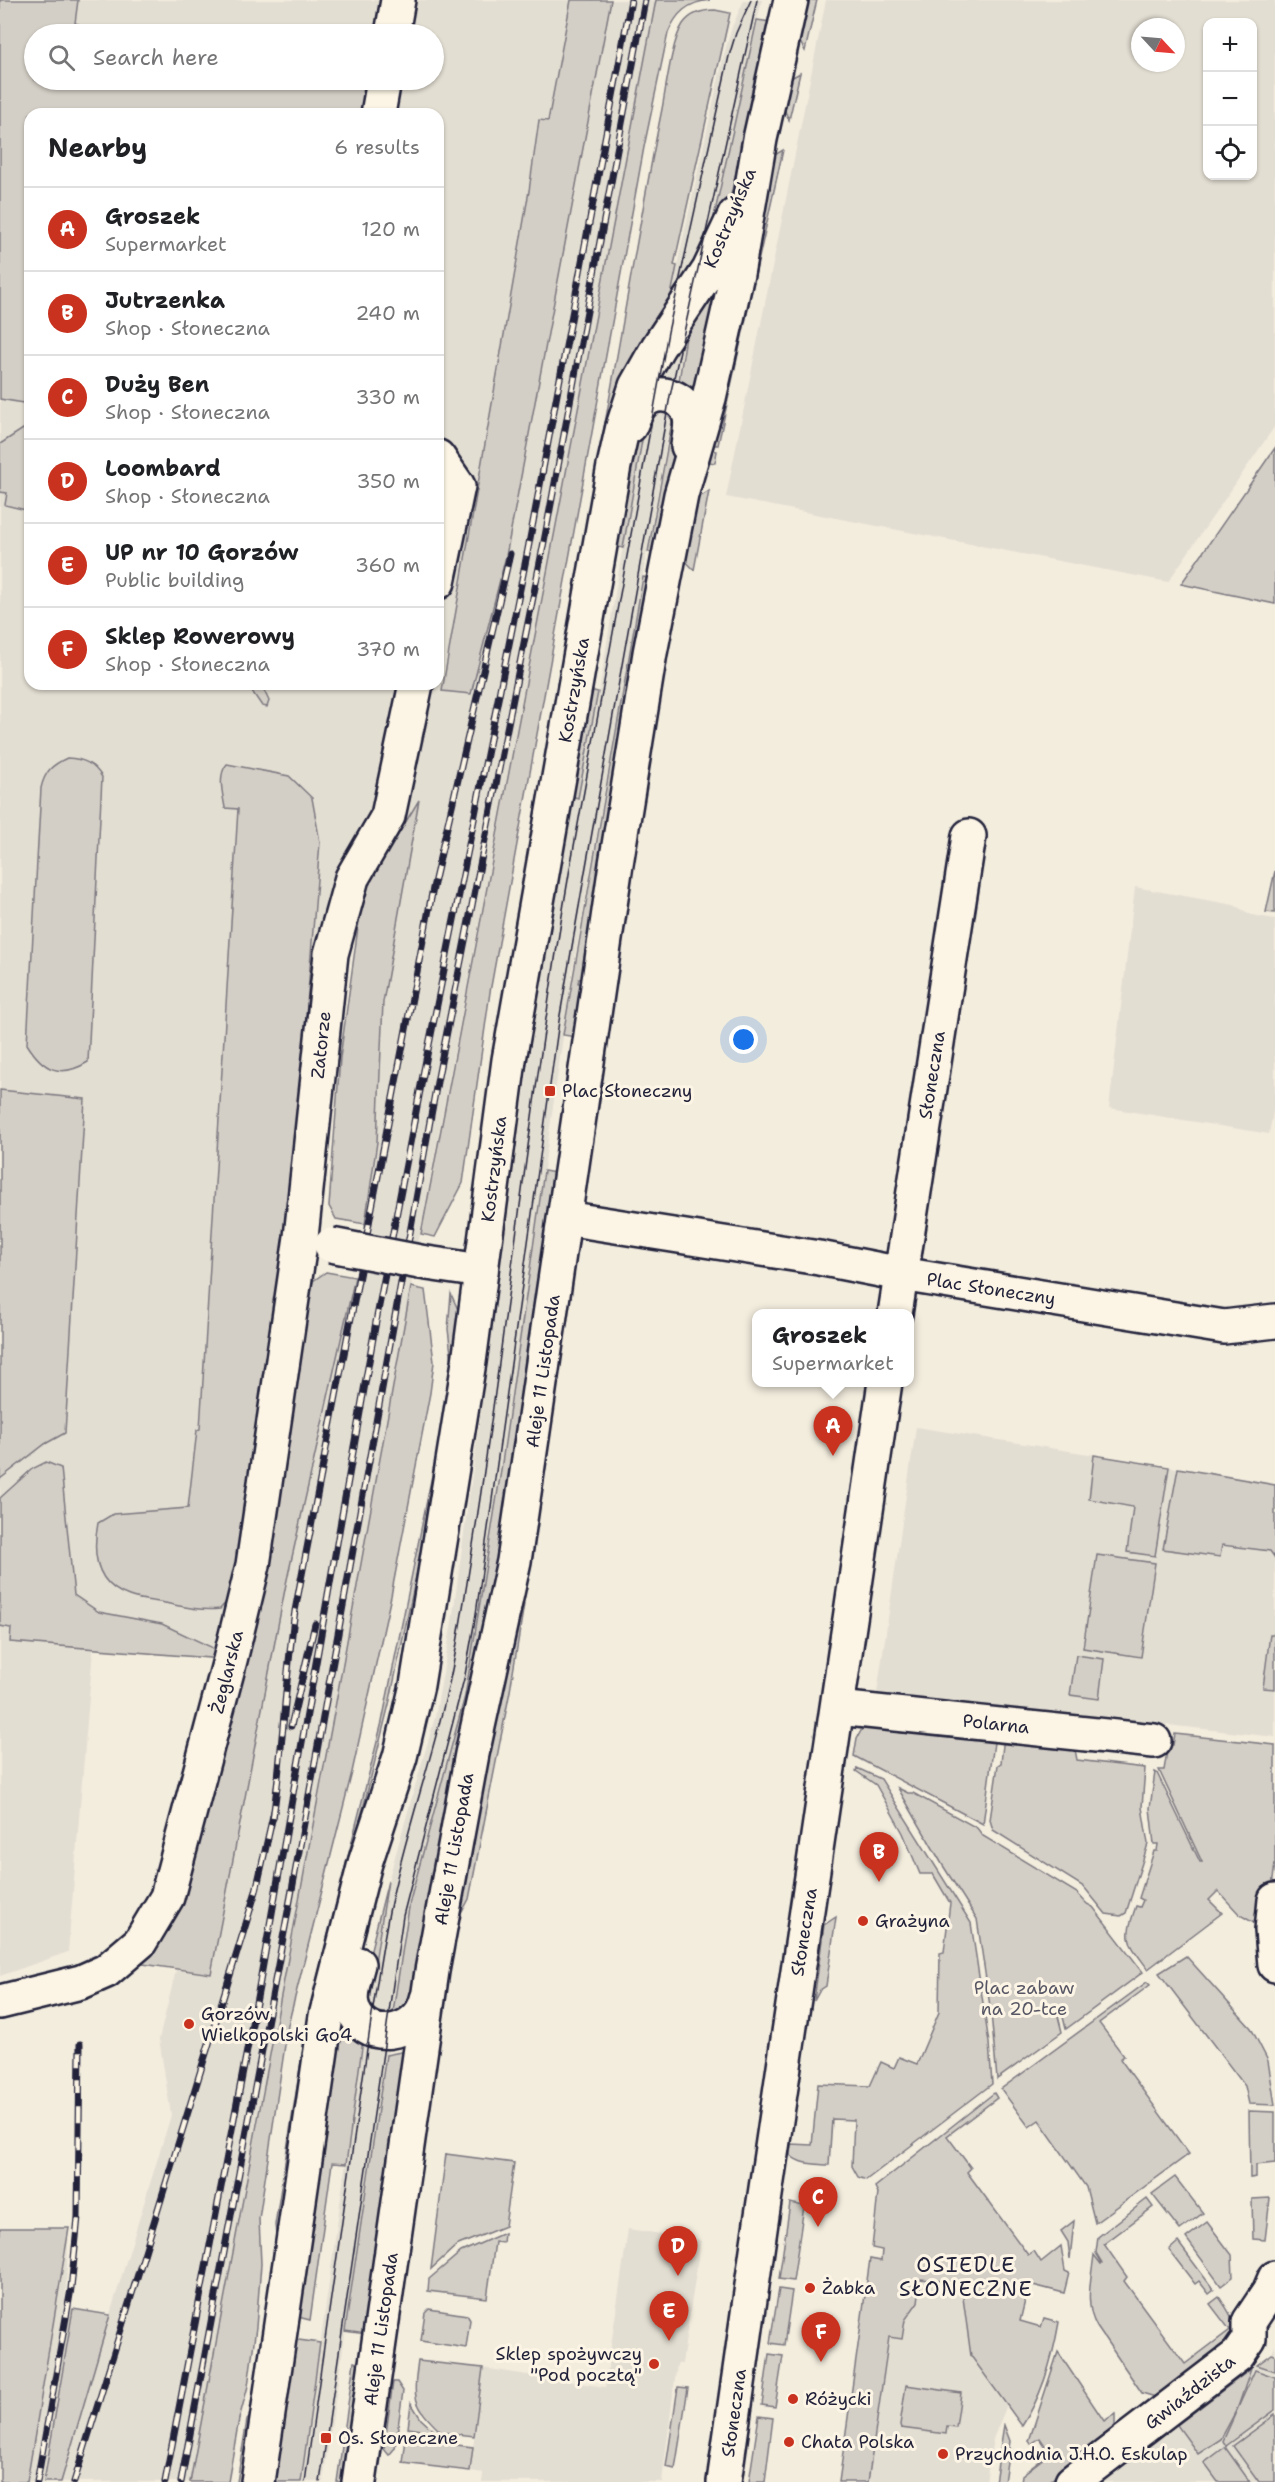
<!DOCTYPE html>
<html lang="en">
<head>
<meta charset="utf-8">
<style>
  :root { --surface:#fff; --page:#f2f2f2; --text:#202124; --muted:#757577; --line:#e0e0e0; --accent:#c8321e }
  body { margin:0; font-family:"Shantell Sans",sans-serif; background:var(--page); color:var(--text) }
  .controls { position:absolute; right:18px; top:18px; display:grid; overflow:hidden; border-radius:12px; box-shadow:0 2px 4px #0004 }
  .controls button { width:54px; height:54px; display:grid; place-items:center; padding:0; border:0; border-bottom:2px solid var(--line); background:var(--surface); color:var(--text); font:30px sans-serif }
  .compass { position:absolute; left:1131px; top:18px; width:54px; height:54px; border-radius:50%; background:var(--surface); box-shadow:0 2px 4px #0004; rotate:116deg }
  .you { position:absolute; left:744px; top:1040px; width:21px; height:21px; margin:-15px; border:4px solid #fff; border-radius:50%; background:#1a73e8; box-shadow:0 0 0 9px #1a73e833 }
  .badge { display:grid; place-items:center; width:39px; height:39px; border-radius:50%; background:var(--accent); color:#fff; font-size:20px; font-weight:700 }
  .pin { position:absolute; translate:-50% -50px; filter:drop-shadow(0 2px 3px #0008) }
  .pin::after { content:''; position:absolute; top:32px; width:21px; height:18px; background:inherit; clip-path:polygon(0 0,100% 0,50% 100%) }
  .popup { position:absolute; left:752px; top:1309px; width:162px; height:78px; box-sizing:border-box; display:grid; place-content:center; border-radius:12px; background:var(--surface); filter:drop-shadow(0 2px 4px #0005); font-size:20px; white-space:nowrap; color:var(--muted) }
  .popup b { font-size:22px; color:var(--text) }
  .popup::after { content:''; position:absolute; left:50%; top:100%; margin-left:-12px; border:12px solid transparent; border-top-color:var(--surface) }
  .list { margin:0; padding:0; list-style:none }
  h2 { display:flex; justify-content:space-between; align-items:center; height:78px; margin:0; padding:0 24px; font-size:26px }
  h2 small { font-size:20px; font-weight:400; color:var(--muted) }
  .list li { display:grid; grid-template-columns:39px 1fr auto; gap:18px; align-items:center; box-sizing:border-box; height:84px; padding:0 24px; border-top:2px solid var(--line) }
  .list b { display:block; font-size:22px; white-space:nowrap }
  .list p { margin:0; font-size:20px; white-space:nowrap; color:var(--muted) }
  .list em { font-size:20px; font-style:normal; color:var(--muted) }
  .icon { flex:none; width:33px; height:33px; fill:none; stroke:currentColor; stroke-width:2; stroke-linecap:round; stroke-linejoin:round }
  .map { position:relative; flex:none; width:1275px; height:2482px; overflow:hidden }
  .search { position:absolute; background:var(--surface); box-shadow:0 2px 4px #0004; left:24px; top:24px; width:420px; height:66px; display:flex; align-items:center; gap:15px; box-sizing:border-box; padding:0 21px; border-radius:33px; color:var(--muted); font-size:22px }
  .panel { position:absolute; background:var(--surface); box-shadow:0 2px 4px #0004; left:24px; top:108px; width:420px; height:582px; border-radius:18px }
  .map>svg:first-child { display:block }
  .built { fill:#e3ded2; fill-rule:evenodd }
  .green { fill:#d4cfc6; stroke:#7b7880; stroke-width:1.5 }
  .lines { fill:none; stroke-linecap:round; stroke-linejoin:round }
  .minor-casing { stroke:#22223b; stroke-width:38 }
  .major-casing { stroke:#22223b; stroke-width:38 }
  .minor { stroke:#fcf5e5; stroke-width:33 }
  .major { stroke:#fcf5e5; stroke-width:33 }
  .tram { stroke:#22223b; stroke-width:1.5 }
  .rail-casing { stroke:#22223b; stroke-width:7 }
  .rail { stroke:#fcf5e5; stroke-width:4.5; stroke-dasharray:14; stroke-linecap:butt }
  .minor-bridge-casing { stroke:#22223b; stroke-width:38; stroke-linecap:butt }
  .minor-bridge { stroke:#fcf5e5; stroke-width:33 }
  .poi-dot { fill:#c8321e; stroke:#fcf5e5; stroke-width:2 }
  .labels { text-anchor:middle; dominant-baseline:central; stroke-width:6; stroke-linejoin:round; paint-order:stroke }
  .street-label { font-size:18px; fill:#22223b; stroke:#fcf5e5 }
  .poi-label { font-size:18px; fill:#22223b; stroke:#fcf5e5; text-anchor:start }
  .park-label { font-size:18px; fill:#575665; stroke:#fcf5e5 }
  .quarter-label { font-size:21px; letter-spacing:1.5px; fill:#22223b; stroke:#fcf5e5 }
</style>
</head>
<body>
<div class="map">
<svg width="1275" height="2482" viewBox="0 0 1275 2482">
  <rect width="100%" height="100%" fill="#f3edde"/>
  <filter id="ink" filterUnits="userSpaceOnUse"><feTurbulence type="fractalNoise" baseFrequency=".0167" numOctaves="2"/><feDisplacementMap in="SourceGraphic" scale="12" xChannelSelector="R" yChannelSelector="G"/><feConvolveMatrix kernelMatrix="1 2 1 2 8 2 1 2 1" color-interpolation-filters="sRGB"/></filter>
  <g filter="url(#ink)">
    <g class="built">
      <path d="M0,0H656L429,1184L323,1786L261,2096L190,2482H27L69,2228L65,2308L110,2314L171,2115L159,2039L176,1970L211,1973L286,1584L355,1277L365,1224L377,1142L382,1002L419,802L393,843L365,877L304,1011L223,1659L94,1638L68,1952L0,1976ZM34,34H434V80H34ZM30,114H438V684H30Z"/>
      <path d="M744,0H762L685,338L573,967L500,1477L465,1696L410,1901L323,2482H301L363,2040L388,1881L435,1717L451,1628L536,1008L566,841L574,797H578L599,692L622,551L669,301L724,54L732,27Z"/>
      <path d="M826,0H1275V426L1168,582L726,497ZM1208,22H1252V176H1208ZM1140,27H1176V63H1140Z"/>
      <path d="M1135,887L1234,905L1252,915L1275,919V1102L1269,1134L1109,1108Z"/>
      <path d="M916,1427L1261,1481L1268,1547L1275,1558V1737L877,1693Z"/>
      <path d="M907,2221L960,2271L971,2356L1007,2405L993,2439L986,2482H868Z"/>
      <path d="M628,2229L701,2240L682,2364H677L662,2482H482L483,2473L470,2471L483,2368L605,2387Z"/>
      <path d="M1275,2346V2482H1098L1272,2354Z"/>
    </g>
    <g class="green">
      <path d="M0,0H78L75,23L104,34H34V80H367L361,114H30V404L0,399Z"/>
      <path d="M571,0H611L506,556L471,694L442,691L529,191L539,120L548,121Z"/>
      <path d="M656,0H710C688,2 676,13 668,33L644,147L490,992L463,1183L435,1237L421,1234Z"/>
      <path d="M806,0H817L805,51L799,40Z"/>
      <path d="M715,10L730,13L674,265L677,266L670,300L603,452L600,451C621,337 639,222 662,109C666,88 672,40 683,24C690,14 702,10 715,10Z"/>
      <path d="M757,20L771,22L730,199L704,262Z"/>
      <path d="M800,73L789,120L783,107L789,79Z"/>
      <path d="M783,150L751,294H748L747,299L750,300L718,445H714L713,450L717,451L715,463L703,461L773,156Z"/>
      <path d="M722,271L696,392L679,381L688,324Z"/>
      <path d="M673,416L680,432L654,553L648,552Z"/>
      <path d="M30,428V511L5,505L7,493L0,492V444L23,429Z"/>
      <path d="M640,429V434L643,435L623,548L615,546L631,461Z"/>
      <path d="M1275,448V604L1181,584Z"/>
      <path d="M709,491L694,570L683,558L694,501Z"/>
      <path d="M643,577L649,578L584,978L579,979L578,983L584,984L576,1037L563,1035Z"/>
      <path d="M247,684H261L269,701L267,707L262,706Z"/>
      <path d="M590,690L598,692L578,798L571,796Z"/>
      <path d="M67,758C84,759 93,763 102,777L88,1062C60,1079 43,1070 27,1044L41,788C45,771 52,765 67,758Z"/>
      <path d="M227,764L289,776L312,798L320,842L288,1243L236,1591L220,1609C201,1611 184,1607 165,1603C153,1601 140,1600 129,1596C95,1584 92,1553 98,1523L113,1514L188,1508L197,1430L200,1429L238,809L225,808C223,795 217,775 227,764Z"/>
      <path d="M419,800L383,1002L377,1142L365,1224L336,1219L329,1206L340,1058L365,877L393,843Z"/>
      <path d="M1275,871V913L1266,912Z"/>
      <path d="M0,1090L85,1099L65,1433L45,1444L0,1479Z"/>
      <path d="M544,1171L556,1173L505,1528L447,1795L415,1982C411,1994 408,2010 393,2012L410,1901L465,1696L500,1477Z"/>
      <path d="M326,1272L355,1277L286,1584L211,1974L136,1963L153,1947L304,1293L310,1294L313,1281Z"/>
      <path d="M411,1287L425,1290L434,1362L430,1393L391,1596L352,1772L288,2025L259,2219L261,2264L256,2327L248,2386L239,2419L228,2482H190C264,2084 341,1686 411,1287Z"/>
      <path d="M451,1294L460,1314L425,1534L390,1700L352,1854L278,2251L275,2225L309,2011L382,1722L442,1426L452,1362L448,1329Z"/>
      <path d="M1094,1455L1169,1467L1155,1556L1127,1552L1133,1507L1089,1499Z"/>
      <path d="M46,1462L61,1468L74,1595L99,1612L162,1624L211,1647L223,1659L10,1642L11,1628L0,1626V1498L32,1469Z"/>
      <path d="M1178,1468L1275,1485V1558L1270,1551L1222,1545L1220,1557L1163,1549Z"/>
      <path d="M1097,1555L1155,1563L1141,1657L1083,1648Z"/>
      <path d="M520,1603L524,1604L510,1691L469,1899L455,1925L473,1822Z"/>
      <path d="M1270,1634H1275V1689L1263,1688Z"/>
      <path d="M1076,1655L1104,1659L1099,1699L1070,1695Z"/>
      <path d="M866,1722L995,1735L983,1824L854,1756L857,1738Z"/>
      <path d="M1175,1734L1275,1745V1864L1266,1930L1240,1915L1218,1891L1209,1900L1222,1913L1148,1969C1126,1939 1124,1941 1136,1906L1140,1907L1143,1900L1139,1898L1154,1851H1157L1158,1844H1154L1150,1808L1155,1772L1157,1773L1200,1862H1202L1159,1770H1164L1168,1745H1173Z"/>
      <path d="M1004,1736L1074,1744L1077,1760L1145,1768L1142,1807L1148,1844L1126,1913L1121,1916L1106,1914L1084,1887L993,1830L990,1820L998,1765L1001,1763Z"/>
      <path d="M857,1768L881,1779L971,1923L989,2043L992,2084L866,2180L858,2177L852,2166L854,2120L832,2119L829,2165C815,2164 800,2165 790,2155L791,2144L812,2145L818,2084L870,2086L881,2062L894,2068L899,2057L917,2064L939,2012L940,1953L944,1952L950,1903L933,1874H920L903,1833L876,1785L856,1771Z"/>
      <path d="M898,1788L908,1793H913L977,1828L983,1836L1077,1893L1087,1904L1093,1907L1143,1972L1066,2029L1060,2005L1056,2008L1062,2032L997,2079L991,2013L977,1919L942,1864Z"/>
      <path d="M388,1881L368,2006L362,1985Z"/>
      <path d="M836,1917L826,1986L820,1990L814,2001L824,1925Z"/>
      <path d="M1186,1956L1251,2028L1268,2061L1275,2105L1249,2104L1245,2086L1159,1973Z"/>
      <path d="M1147,1982L1150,1985L1099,2023L1124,2056L1120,2059L1189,2154L1095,2223L1086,2187L1039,2120L1029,2127L1001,2089Z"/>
      <path d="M341,2022L363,2040L346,2164L332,2163L310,2320L294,2316Z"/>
      <path d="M406,2051L366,2334L345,2331L386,2055Z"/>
      <path d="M994,2093L997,2098L947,2136L971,2168L967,2172L1028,2255L1034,2251L1041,2262L1061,2246L1065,2271L1069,2273L1064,2293L1029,2284L1020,2321L1041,2327L1044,2318L1059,2322C1053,2357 1042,2396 1022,2426L971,2356L961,2283L921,2279L918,2302L905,2320L902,2339L889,2337L868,2482H839L870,2259L881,2261L882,2250L872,2248L878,2193L875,2187Z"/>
      <path d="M1249,2111L1275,2112V2163L1256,2165V2177L1250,2178Z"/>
      <path d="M446,2154L514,2163L505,2226L456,2246L431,2269Z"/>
      <path d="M1175,2177L1203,2213L1180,2230L1152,2194Z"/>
      <path d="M1270,2198L1265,2240L1253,2239L1252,2199Z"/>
      <path d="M1147,2199L1153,2207L1104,2244L1127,2277L1124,2281L1185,2364L1230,2330L1210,2304L1219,2297C1232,2316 1236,2319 1231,2343L1159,2398L1142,2393L1097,2327C1084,2305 1091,2280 1094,2255L1101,2264L1102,2263L1096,2253L1098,2237Z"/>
      <path d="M790,2203L804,2206L793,2281L779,2279Z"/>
      <path d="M1074,2221L1070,2259L1068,2242L1061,2231Z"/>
      <path d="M1207,2222L1232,2255L1233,2277L1221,2286L1186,2238Z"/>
      <path d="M0,2228H69L27,2482H0Z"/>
      <path d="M504,2233L503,2243L495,2242L487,2298L428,2291L429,2279L461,2252Z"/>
      <path d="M1178,2242L1214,2290L1209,2294L1199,2281L1195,2284L1169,2250Z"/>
      <path d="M779,2289L792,2291L784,2345L770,2343Z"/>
      <path d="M73,2309L110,2315L61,2482H44Z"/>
      <path d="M429,2309L467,2315L470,2320L466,2348L421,2341L425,2313Z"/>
      <path d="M291,2339L320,2343L301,2482H272Z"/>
      <path d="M1058,2352L1104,2421L1115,2414V2427L1109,2437L1048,2482H1021L1022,2475L1050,2453L1040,2438L1031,2444L1029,2441Z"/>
      <path d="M769,2354L783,2356L775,2407L762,2405Z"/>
      <path d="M1272,2354L1275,2355V2371L1257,2365Z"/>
      <path d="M418,2361L483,2368L474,2436L441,2432C412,2404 413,2399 418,2361Z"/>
      <path d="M354,2362L363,2364L345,2482H337Z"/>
      <path d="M1251,2369L1238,2407L1221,2439L1198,2454L1177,2425Z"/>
      <path d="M1255,2370L1275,2377V2410L1226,2446L1223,2441Z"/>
      <path d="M393,2382H397L403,2391L395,2448L389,2455L384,2449Z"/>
      <path d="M906,2385L961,2393L956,2427L947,2426L946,2434L901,2428L900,2425Z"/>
      <path d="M678,2387L688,2388L675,2469L666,2467Z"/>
      <path d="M411,2403L421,2419L435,2432L408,2428Z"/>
      <path d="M1275,2415V2482H1259L1233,2446Z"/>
      <path d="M759,2416L773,2418L765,2482H749Z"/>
      <path d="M249,2418H254L245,2482H237L247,2420Z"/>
      <path d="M1004,2425L1010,2441L1004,2482H995Z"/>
      <path d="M406,2439L473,2447L470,2471L403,2463Z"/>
      <path d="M1225,2447L1250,2482H1218L1204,2463Z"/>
    </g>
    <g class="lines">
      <defs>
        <g id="minor">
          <path d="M392,34L398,0"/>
          <path d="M378,114L384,80"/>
          <path d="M438,457L458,486L438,582"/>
          <path d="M565,1218L819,1258L901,1274L1224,1327L1275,1321"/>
          <path d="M420,1262L481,1271"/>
          <path d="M895,1314L969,836"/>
          <path d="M838,1708L1154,1741"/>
          <path d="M1275,1900L1272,1930L1275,1965"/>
          <path d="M0,2002L81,1982L106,1971L140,1942L167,1897L230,1660L253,1565L301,1237L331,954L352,878L388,816L416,684"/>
          <path d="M724,2482C775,2115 832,1749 885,1382"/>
          <path d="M1072,2482L1238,2355L1249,2339V2322L1269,2292L1275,2278"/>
        </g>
        <g id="major">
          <path d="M630,426C633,419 636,410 641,404C656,387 685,395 690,417C692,426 689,437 688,446"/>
          <path d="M358,1964C355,1976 349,1993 352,2005C361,2045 419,2037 427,1999"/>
          <path d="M258,2482L326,2016L365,1863L400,1757L417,1685L469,1362L509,1060L614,466L623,426L636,386L658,347L709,270L735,215"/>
          <path d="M359,2482L432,1971L472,1754L514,1561L616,864L650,653L681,495L709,398L737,274L760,139L791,0"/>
        </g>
      </defs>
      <use href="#minor" class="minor-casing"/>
      <use href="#major" class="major-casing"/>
      <use href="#minor" class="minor"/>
      <use href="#major" class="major"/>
      <g class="tram">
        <path d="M305,2482C321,2365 338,2249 355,2132C366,2059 375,1985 389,1912C407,1824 440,1739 456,1649C501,1390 525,1127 570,868L668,332L729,56L736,33L751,0"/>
        <path d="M320,2482L403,1916L465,1675L476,1614L559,1021L585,872L670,396L757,0"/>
      </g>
      <defs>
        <g id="rail">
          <path d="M291,1726L315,1624"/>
          <path d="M273,1818C283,1749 285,1680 295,1611L433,888L510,554"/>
          <path d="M37,2482L71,2289L78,2217L80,2044"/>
          <path d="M74,2482L256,1891L274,1811"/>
          <path d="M165,2482L259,1987L375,1327L422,1080L528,549L631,0"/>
          <path d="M181,2482L292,1890L437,1082L543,547L645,0"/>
        </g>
      </defs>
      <use href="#rail" class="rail-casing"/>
      <use href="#rail" class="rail"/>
      <defs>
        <path id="minor-bridge" d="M331,1245L420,1262"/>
      </defs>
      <use href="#minor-bridge" class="minor-bridge-casing"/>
      <use href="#minor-bridge" class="minor-bridge"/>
    </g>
  </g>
  <g class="poi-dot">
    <rect x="544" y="1085" width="12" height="12" rx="3"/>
    <circle cx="863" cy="1921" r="6"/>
    <circle cx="189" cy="2024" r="6"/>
    <circle cx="810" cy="2288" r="6"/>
    <circle cx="654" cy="2364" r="6"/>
    <circle cx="793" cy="2399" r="6"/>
    <rect x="320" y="2432" width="12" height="12" rx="3"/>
    <circle cx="789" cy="2442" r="6"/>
    <circle cx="943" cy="2454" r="6"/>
  </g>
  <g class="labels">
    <g class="street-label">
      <text transform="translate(730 218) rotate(-67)">Kostrzyńska</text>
      <text transform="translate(574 690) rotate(-80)">Kostrzyńska</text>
      <text transform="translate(321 1045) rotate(-84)">Zatorze</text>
      <text transform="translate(932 1075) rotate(-81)">Słoneczna</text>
      <text transform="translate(494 1169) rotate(-83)">Kostrzyńska</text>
      <text transform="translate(991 1289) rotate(9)">Plac Słoneczny</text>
      <text transform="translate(543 1371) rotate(-82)">Aleje 11 Listopada</text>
      <text transform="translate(227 1672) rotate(-76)">Żeglarska</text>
      <text transform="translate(996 1724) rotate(6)">Polarna</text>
      <text transform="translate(454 1849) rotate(-80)">Aleje 11 Listopada</text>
      <text transform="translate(804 1932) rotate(-81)">Słoneczna</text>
      <text transform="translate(381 2329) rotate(-82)">Aleje 11 Listopada</text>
      <text transform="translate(1190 2392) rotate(-38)">Gwiaździsta</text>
      <text transform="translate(734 2413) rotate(-82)">Słoneczna</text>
    </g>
    <g class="poi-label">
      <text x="562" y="1091">Plac Słoneczny</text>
      <text x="875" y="1921">Grażyna</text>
      <text x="201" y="2014">Gorzów<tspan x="201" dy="21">Wielkopolski Go4</tspan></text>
      <text x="822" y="2288">Żabka</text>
      <text x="642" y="2354" text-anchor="end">Sklep spożywczy<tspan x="642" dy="21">"Pod pocztą"</tspan></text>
      <text x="805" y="2399">Różycki</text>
      <text x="338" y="2438">Os. Słoneczne</text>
      <text x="801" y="2442">Chata Polska</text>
      <text x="955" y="2454">Przychodnia J.H.O. Eskulap</text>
    </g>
    <g class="park-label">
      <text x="1024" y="1988">Plac zabaw<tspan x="1024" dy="21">na 20-tce</tspan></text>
    </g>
    <g class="quarter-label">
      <text x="966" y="2265">OSIEDLE<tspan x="966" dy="24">SŁONECZNE</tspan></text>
    </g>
  </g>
</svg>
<div class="controls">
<button>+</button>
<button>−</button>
<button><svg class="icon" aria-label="locate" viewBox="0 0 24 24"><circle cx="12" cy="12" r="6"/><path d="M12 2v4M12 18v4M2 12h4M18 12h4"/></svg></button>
</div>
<svg class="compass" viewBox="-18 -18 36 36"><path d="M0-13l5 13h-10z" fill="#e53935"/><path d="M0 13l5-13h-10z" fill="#757577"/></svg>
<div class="you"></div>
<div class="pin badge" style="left:833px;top:1456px">A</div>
<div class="popup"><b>Groszek</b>Supermarket</div>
<div class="pin badge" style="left:879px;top:1882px">B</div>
<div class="pin badge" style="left:818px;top:2227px">C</div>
<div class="pin badge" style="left:678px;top:2276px">D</div>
<div class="pin badge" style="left:669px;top:2341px">E</div>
<div class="pin badge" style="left:821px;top:2362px">F</div>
<div class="search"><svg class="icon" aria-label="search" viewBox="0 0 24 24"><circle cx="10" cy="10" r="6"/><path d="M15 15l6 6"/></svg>Search here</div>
<section class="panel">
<h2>Nearby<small>6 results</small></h2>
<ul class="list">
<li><span class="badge">A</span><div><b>Groszek</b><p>Supermarket</p></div><em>120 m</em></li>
<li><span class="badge">B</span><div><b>Jutrzenka</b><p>Shop · Słoneczna</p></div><em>240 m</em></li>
<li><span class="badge">C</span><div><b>Duży Ben</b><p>Shop · Słoneczna</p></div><em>330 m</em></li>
<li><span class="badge">D</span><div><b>Loombard</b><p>Shop · Słoneczna</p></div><em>350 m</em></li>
<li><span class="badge">E</span><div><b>UP nr 10 Gorzów</b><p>Public building</p></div><em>360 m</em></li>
<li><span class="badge">F</span><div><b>Sklep Rowerowy</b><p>Shop · Słoneczna</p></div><em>370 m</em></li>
</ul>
</section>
</div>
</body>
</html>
